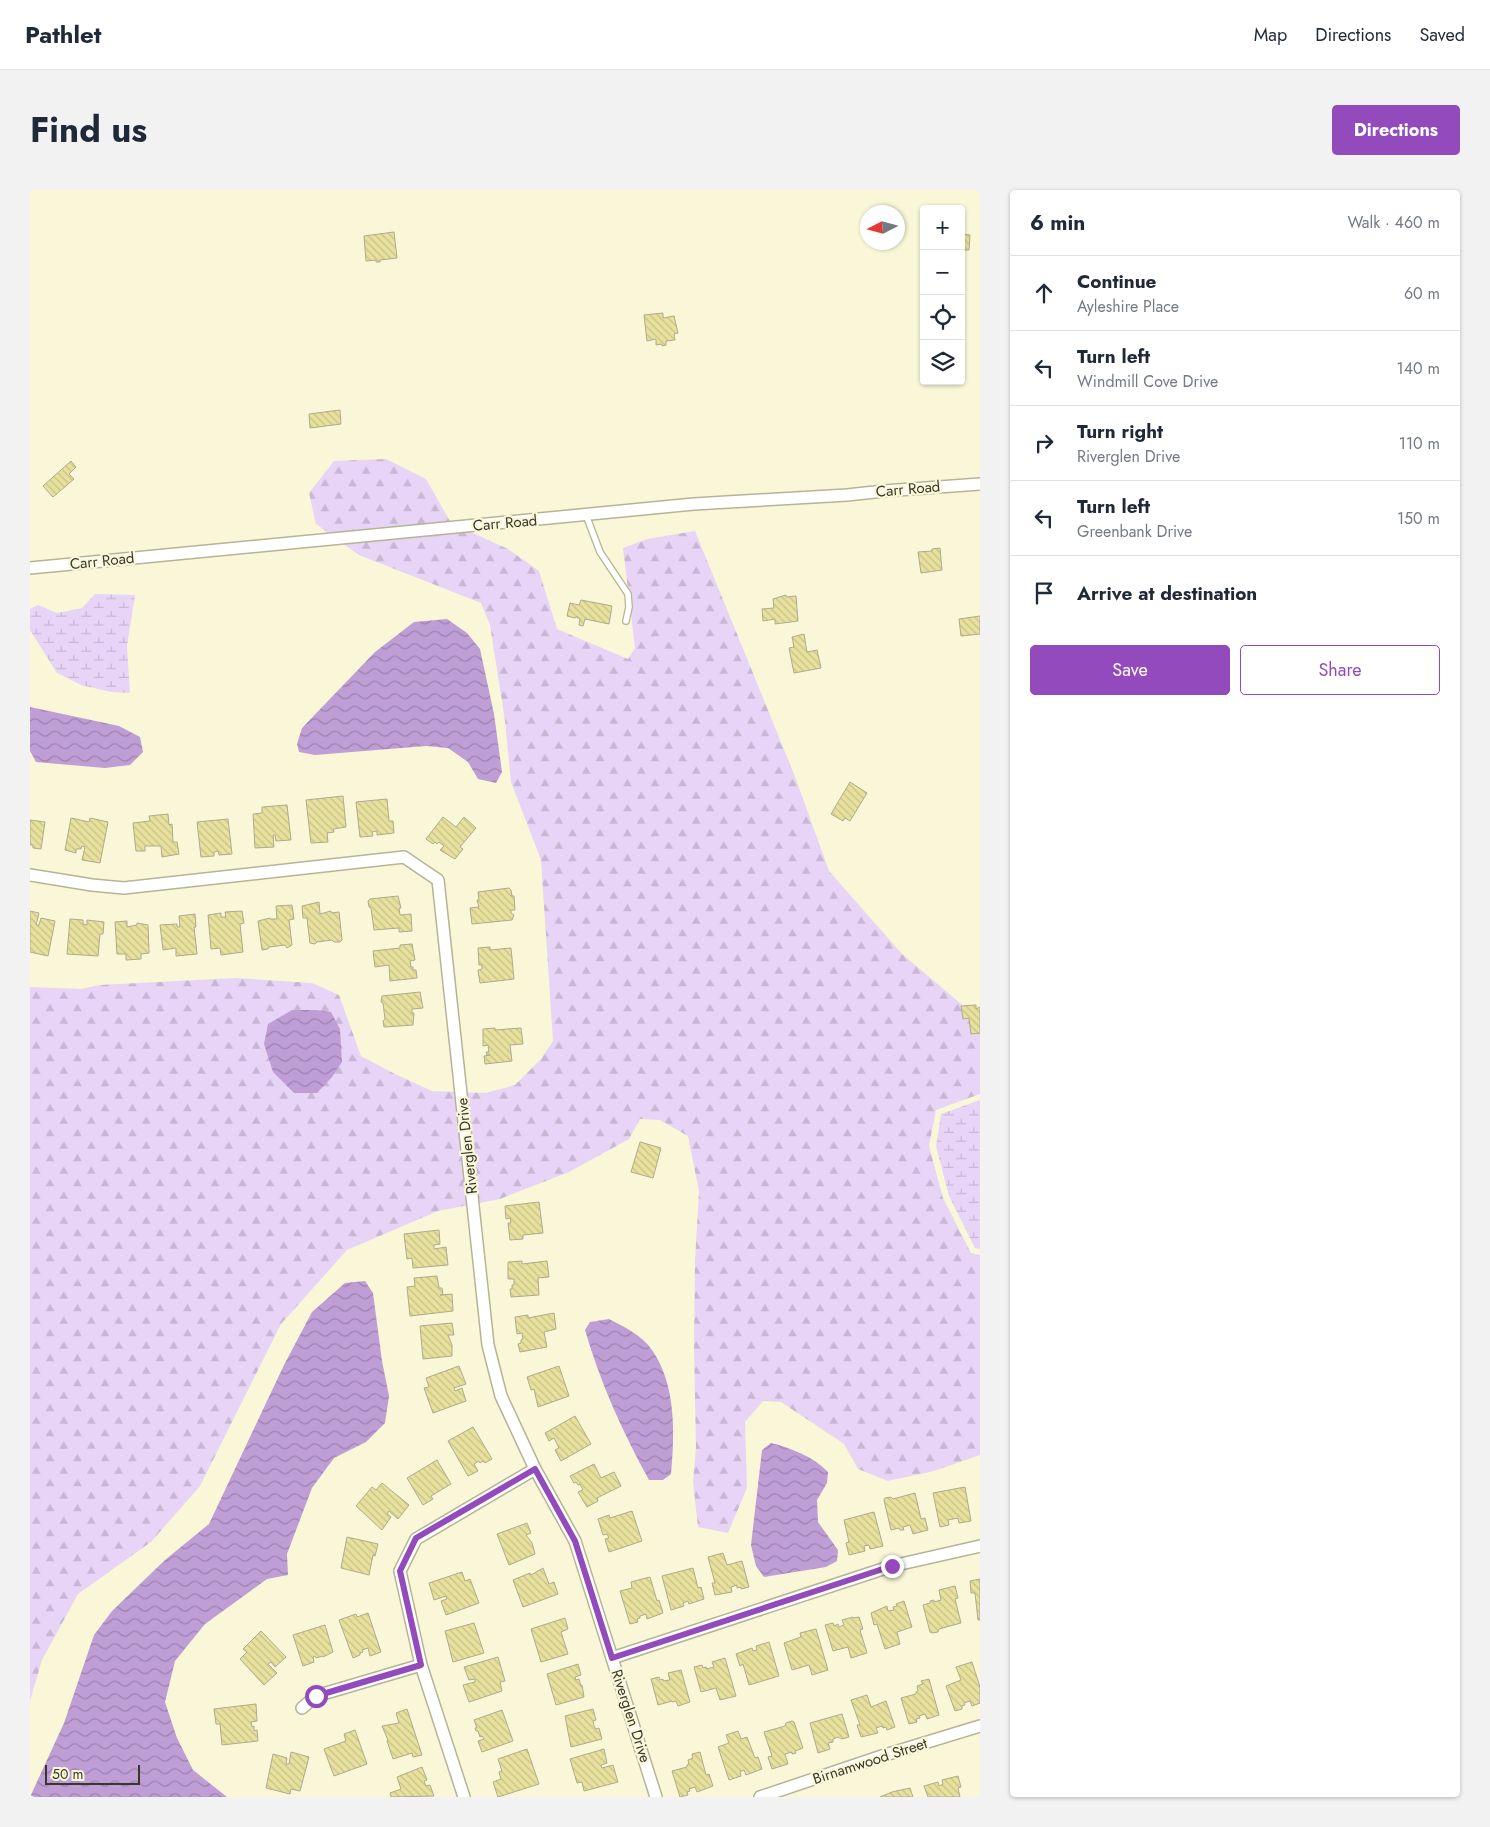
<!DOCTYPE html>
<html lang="en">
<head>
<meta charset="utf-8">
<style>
  :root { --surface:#fff; --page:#f2f2f3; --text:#1f2937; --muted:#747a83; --line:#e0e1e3; --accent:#934abc }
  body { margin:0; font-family:Jost,sans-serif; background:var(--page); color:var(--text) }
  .controls { position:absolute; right:15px; top:15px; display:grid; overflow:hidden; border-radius:5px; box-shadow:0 1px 4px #0004 }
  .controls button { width:45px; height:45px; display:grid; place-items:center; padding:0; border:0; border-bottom:1px solid var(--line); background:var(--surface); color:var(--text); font:25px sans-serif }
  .compass { position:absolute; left:830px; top:15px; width:45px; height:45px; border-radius:50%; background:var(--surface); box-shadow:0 1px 4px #0004; rotate:264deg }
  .scale { position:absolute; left:15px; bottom:12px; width:95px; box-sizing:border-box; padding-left:5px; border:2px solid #38372b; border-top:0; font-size:14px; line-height:18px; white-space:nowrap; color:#38372b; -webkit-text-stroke:4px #f9f7d8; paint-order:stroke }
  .stop { position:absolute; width:15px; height:15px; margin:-11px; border:4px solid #934abc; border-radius:50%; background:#fff }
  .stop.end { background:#934abc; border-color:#fff; box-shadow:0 1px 5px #0008 }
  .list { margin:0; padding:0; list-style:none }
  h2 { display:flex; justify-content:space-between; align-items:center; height:65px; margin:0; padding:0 20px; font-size:21px }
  h2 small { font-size:16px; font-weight:400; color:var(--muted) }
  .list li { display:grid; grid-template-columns:32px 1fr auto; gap:15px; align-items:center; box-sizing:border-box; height:75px; padding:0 20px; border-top:1px solid var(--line) }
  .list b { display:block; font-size:19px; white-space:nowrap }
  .list p { margin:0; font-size:16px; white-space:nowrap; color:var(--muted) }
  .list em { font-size:16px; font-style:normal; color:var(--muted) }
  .actions { display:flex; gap:10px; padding:15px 20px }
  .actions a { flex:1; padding:11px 0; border:1px solid var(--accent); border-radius:5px; text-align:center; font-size:18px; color:var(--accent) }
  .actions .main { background:var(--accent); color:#fff }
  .icon { flex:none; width:28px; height:28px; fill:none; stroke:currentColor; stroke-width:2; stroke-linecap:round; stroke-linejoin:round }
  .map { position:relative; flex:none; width:950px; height:1607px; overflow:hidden; border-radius:5px }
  header { display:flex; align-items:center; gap:30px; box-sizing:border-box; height:70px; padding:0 25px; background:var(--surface); border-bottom:1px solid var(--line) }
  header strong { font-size:24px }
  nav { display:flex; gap:28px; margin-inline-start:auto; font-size:18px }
  .intro { display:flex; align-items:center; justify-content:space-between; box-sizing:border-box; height:120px; padding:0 30px }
  h1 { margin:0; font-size:35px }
  .button { padding:12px 22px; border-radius:5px; background:var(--accent); color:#fff; font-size:18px; font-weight:700 }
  main { display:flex; gap:30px; padding:0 30px }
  aside { flex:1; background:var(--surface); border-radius:5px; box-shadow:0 1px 4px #0004 }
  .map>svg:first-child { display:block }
  .forest { fill:url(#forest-firs) }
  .wetland { fill:url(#wetland-marsh) }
  .water { fill:url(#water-waves) }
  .building { fill:url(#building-back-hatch); stroke:#aeab8e }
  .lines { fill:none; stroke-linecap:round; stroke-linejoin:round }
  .lane-casing { stroke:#b6b496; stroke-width:8 }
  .street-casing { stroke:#b6b496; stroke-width:14 }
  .lane { stroke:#fff; stroke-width:5.5 }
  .street { stroke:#fff; stroke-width:11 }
  .route { stroke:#934abc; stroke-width:6 }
  .labels { text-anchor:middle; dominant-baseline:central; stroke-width:4.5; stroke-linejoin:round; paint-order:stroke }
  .street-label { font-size:15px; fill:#38372b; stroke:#f9f7d8 }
</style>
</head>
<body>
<header>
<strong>Pathlet</strong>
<nav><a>Map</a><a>Directions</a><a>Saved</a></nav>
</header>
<div class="intro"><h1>Find us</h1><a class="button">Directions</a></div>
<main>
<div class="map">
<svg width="950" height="1607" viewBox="0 0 950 1607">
  <defs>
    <pattern id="forest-firs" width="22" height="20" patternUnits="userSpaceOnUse" patternTransform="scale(1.25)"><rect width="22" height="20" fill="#e8d4f7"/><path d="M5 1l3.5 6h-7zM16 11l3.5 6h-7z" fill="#c8b7d4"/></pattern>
    <pattern id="wetland-marsh" width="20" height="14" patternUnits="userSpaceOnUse" patternTransform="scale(1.25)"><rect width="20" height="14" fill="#e8d4f7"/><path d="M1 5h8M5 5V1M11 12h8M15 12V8" fill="none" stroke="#c8b7d4"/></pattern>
    <pattern id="water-waves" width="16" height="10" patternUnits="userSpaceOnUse" patternTransform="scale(1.25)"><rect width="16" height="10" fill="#bf9ed6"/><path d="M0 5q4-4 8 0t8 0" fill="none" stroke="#9c82ae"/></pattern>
    <pattern id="building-back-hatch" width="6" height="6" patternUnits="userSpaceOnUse" patternTransform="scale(1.25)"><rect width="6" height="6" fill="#e7e19d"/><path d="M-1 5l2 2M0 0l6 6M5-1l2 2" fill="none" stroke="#c7c287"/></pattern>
  </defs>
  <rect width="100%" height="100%" fill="#f9f7d8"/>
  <path class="forest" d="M356,269L396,289L421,333L478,359L509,381L527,439L598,469L605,458L593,358L617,349L665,341L764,584L799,681L872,764L950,830V904L906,920L899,956L913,1008L941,1063L950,1065V1265L904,1281L858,1291L828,1279L814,1254L751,1212L733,1211L715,1232L717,1298L698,1343L668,1337L663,1292L666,1258L664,1157L665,1071L669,1001L658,946L630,930L610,929L599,949L539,982L470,1009L408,1021L317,1060L251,1134L170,1296L121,1352L48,1404L12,1470L0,1511V797L51,799L69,795L206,788L282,793L309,805L331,866L365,884L402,901L456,903L485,895L511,869L523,851L511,670L481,592L475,531L460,435L451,413L329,365L286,334L279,303L304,271Z"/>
  <g class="wetland">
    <path d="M65,404L105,405L97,456L100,503L81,502L51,495L27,483L0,440V419L8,415L27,423L52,418Z"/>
    <path d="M950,910V1059L945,1058L919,1006L906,956L911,924Z"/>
  </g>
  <g class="water">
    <path d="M417,429L437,443L450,459L464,524L472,582L466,593L448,589L438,572L418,558L396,556L285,565L269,562L267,554L272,538L345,462L384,432Z"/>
    <path d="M0,517L89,536L110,547L113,562L100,575L75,578L6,572L0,561Z"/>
    <path d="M262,820H286L301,822L310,839L312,872L302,887L287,903H264L243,882L234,854L238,834Z"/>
    <path d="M335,1091L343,1103L352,1171L359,1206L355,1233L336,1252L304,1268L282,1298L257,1364L258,1385L237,1389L175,1434L145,1471L135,1512L147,1548L163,1580L197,1607H0L34,1533L64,1445L82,1421L135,1370L179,1334L254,1175L282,1122L315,1093Z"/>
    <path d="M579,1129C594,1137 612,1145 622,1160C646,1194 645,1244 641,1284L633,1290H619C593,1243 570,1192 555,1140L560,1132Z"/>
    <path d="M741,1253C761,1258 784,1267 798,1282L797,1293L787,1310L788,1332L808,1360L807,1371L796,1377L734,1387L726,1376L721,1355L732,1260Z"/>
  </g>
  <g class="building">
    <path d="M364,42L367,68L350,70V72H346V70L336,71L334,46Z"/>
    <path d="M931,44L940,45L939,60H931Z"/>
    <path d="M633,123V128L644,126L648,143L644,144L645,150L636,151V155L632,156V154L626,155V149L617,151L614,125Z"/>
    <path d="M310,220L311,234L280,238L279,224Z"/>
    <path d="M41,271L46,277L39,284L44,289L23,307L13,296Z"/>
    <path d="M910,358L912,380L891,383L888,362L902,361V359Z"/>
    <path d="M756,405V407L766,406L768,431L745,434V429L733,431L732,419L744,418L743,409Z"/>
    <path d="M551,410L582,416L579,434L555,429L553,436L549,435L550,428H547V426L545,428L537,426L540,413L549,415Z"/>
    <path d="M950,426V444L931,446L929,429Z"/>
    <path d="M774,444L777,462L787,460L791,478L764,483L759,458L764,457L762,447Z"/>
    <path d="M820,592L837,603L820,631L815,628L813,631L801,624Z"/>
    <path d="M313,606L316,637L303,639L304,642L297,643L298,652L281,653L276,610Z"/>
    <path d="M357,609L359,631H363L364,643L347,645V641L342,642L343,646L330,647L326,612Z"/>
    <path d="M257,615L261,650L246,651L245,645H243L244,657L225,658L223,624L232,623V617Z"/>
    <path d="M138,624L139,635L142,634L143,652H147L149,664L132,667L131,656H115V661H106L103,633L120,631L119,626Z"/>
    <path d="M413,627L426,637L434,627L446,638L430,657L433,659L425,669L410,660L414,656L409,652L407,654L405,652L403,654L396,649Z"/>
    <path d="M41,628L59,632L60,628L78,632L70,673L52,670L55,657L52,656L51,659H46V663L35,660Z"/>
    <path d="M198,629L202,664L189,665L188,661L184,662V666L171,667L167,632Z"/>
    <path d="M0,630L15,632L11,659L3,658V655H0Z"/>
    <path d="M479,698L481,700L482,706H484L485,720H481V723L484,725L482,730L442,734L440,718L449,717L447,710H449L448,702Z"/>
    <path d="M368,706L371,718H369L370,725L381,724L382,741L369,742V738L344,740L341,718L339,717L338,711L340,709Z"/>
    <path d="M289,712L290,724L301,721V723L309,722L312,750L310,752H304L302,750L287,752L285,754L280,753L277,728H273L272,716Z"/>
    <path d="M262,715L264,729L259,730L262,755L257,758L255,755L239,757L238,759L232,760L228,731L240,728V729H247L246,716Z"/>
    <path d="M0,721L9,723L6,735H9L11,728L25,731L18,766L0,762Z"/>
    <path d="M212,721L214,733L210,734L213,762L191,765L190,758L181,759L178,725L191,723V727H196L195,722Z"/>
    <path d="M165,724L166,737H164L167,764L146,766V758L133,760L130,735L147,734V737H150L149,726Z"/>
    <path d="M40,729L53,730V734L57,735V730L74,732L73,744H70L68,766L37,764Z"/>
    <path d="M97,731V737L107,735V733L118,735L119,763L111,764V769L96,770V764H87L85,732Z"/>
    <path d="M382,754L385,770L380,771L381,777H383V780H386L387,788L360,791L359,775L345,777L343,761L370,758V755Z"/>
    <path d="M460,757V760L481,758L484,789L450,793L448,780L452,779V775H449L448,758Z"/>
    <path d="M390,802L393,818L382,819V823H384L383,835L354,837L353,831L355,829L353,813L351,812L352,806Z"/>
    <path d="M946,815V819L950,817V843L941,844L939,828L933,829L931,816Z"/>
    <path d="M465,838V840L491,838L493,854L480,855L482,871L455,874L454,866L460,865H457L456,862H459L458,855L453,856V839Z"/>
    <path d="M610,952L631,958L623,988L601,982Z"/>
    <path d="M509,1012L513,1043L493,1045V1049L480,1050L478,1033H481L480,1028L476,1029L475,1016Z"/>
    <path d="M409,1040L410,1054L404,1055V1059L416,1057L418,1075L383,1078L382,1068L377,1069L374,1044Z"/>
    <path d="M492,1071V1074L517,1071L519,1087L508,1088L509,1105L481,1107L480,1099H482V1095H484V1089H478V1072Z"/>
    <path d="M407,1086L409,1098H412L413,1105H410L422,1104L423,1121L380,1126L377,1097L385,1096L384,1088Z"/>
    <path d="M524,1123L526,1139L514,1142L517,1157L490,1162L488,1154L491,1153V1150L493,1149L492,1143L487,1144L485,1127L498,1125V1128Z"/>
    <path d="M422,1133L424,1145H418L422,1155V1166L393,1169L390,1136Z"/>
    <path d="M429,1176L436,1194L424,1198L425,1201L432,1198L436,1211L403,1223L394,1198L399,1197L396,1188Z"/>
    <path d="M529,1176L539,1206L508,1217L504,1199L501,1200L497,1187Z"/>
    <path d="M545,1226L561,1254L531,1271L525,1260L529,1258L524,1248L519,1251L515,1243Z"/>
    <path d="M443,1237L462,1269L455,1273L453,1271L450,1273L449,1271L444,1274L448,1281L438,1286L418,1251Z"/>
    <path d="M407,1270L421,1294L401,1306L403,1309L393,1315L377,1288Z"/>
    <path d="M564,1274L571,1288L584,1282L591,1296L567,1308L568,1311L557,1317L548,1302L553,1300L550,1294L548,1295L546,1292L544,1293L540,1286Z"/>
    <path d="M352,1293L379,1315L368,1329L359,1321L357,1324L361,1327L352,1340L326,1316L342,1297L346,1300Z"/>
    <path d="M935,1297L941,1331L929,1333L928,1328L918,1330L919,1335L910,1337L903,1303Z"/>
    <path d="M885,1303L891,1329L895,1328L898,1340L883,1344L880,1335L873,1337L874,1340H870L869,1338L861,1340L854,1310L855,1308L861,1307L863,1309Z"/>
    <path d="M602,1321L612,1351L579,1362L575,1349L579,1348L577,1344L573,1345L568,1329L579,1325L580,1328Z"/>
    <path d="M844,1322L853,1356L840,1359L839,1355L834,1356L835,1361L819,1365L816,1353L819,1352L814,1330Z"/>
    <path d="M497,1333L501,1343L496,1345L502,1353L505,1364L479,1375L467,1344Z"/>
    <path d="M317,1347L348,1354L345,1366L343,1365L339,1385L311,1378Z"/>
    <path d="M693,1363L697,1375L712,1371L719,1397L711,1399V1397L707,1398V1395L701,1397L702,1402L685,1405L682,1393H685L678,1367Z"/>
    <path d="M513,1378L519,1394L524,1392L528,1404L493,1417L483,1390L500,1383L501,1385Z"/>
    <path d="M663,1378L668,1398L671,1397L674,1409L659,1414L658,1411L653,1413L654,1416L641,1420L632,1386Z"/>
    <path d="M432,1382L435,1391L440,1389L449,1413L416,1425L411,1411L417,1409L416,1406L404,1410L399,1393Z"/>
    <path d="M620,1387L627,1411L629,1410L633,1423L617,1429L616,1424L610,1426V1428L607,1429L608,1432L600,1434L590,1401L602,1398L601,1392Z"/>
    <path d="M950,1389V1430H948L945,1403H941L940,1391Z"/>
    <path d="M925,1396L928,1408L925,1409L931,1433L909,1439L908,1442L902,1443L900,1442L893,1415L900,1413V1411L904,1410V1412L911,1410L909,1400Z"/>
    <path d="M874,1411L882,1437L867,1442L870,1454L855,1459L847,1434L844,1435L841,1423L857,1416L858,1421L864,1420L863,1417L867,1416L866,1414Z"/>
    <path d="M338,1423L351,1462L340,1466L338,1458L332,1460L333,1462L330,1463V1465L323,1468L309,1430L326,1424L327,1427Z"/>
    <path d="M823,1427V1428L829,1427L833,1439L830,1440L837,1463L821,1468L818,1457L803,1461L795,1435L803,1433L804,1436L808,1434L809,1437L814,1435L812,1430Z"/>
    <path d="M535,1428L538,1439L531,1442L538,1464L511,1472L501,1439Z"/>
    <path d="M444,1433L454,1463L423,1472L415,1441Z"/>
    <path d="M295,1435L303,1462L293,1467V1466L286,1468L285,1466L283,1467L284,1472L273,1476L263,1445Z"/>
    <path d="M786,1439L798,1480L782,1485L779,1475L762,1480L754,1453L771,1447L770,1443Z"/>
    <path d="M231,1441L256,1467L245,1477L241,1472L238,1474L247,1483L234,1495L210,1469L217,1462L213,1459Z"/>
    <path d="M739,1452L749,1486L719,1495L713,1474L710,1476L706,1464L722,1458L723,1461L727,1460L726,1456Z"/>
    <path d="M468,1467L475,1491L470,1492L472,1501L439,1512L433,1495L445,1492V1489L439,1490L434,1477Z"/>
    <path d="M695,1468L706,1506L690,1510L686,1498L671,1502L664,1477L672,1475L673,1478L676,1477L677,1479L684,1477L682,1472Z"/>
    <path d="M942,1472L950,1497V1513L942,1516L940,1511L934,1513L935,1515L932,1516V1519L925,1521L916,1496L931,1490L926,1477Z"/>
    <path d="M548,1474L551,1485L545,1487L546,1490L549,1489L551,1496L552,1495L554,1507L526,1515L517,1484Z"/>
    <path d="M651,1480L660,1512L648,1516L646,1511L642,1512V1511L628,1515L621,1489L629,1487L630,1490L633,1489V1491L640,1490L638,1483Z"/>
    <path d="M899,1489L909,1525L897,1529L895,1524L889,1526L890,1528L886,1529L887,1532L879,1534L871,1508L886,1504V1502L888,1501L887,1496L893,1494L891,1491Z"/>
    <path d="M837,1505L841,1517L856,1511L865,1537L857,1540L856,1537L853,1538L852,1536L846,1538L848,1543L831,1547L827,1535H830L821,1510Z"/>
    <path d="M226,1514L227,1531L221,1532L222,1537L224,1536V1541L227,1540L228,1551L192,1555L190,1534H186L184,1519Z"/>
    <path d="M377,1519L392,1565L383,1567L382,1563L363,1569L357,1551L358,1550L352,1536L369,1533L366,1523Z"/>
    <path d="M563,1519L566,1530L563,1531L564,1536L566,1539L569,1538L572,1549L541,1557L535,1526Z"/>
    <path d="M472,1520L483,1551L452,1562L448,1551L454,1549L452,1546L450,1547L448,1541H446L445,1538H447L444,1530Z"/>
    <path d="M812,1524L819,1547L812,1549L808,1547L803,1549V1552L798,1553L800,1559L788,1563L780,1533Z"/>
    <path d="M762,1531L764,1532L773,1558L765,1561L766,1563L762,1564V1562L755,1564L758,1574L742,1579L738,1567L742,1566L734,1542L755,1536L756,1533Z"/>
    <path d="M325,1540L337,1574L304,1586L294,1559L316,1551L314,1544Z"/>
    <path d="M708,1541L711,1549L717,1547L725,1568L728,1567L732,1579L716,1585L714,1580L710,1582L711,1586L699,1590L688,1557L699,1553L696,1545Z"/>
    <path d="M497,1559L509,1594L468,1607L463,1592L471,1589L469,1582L472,1581L468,1569Z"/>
    <path d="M574,1559L577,1573L571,1575L572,1578L583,1575L588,1592L554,1601L552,1592L547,1593L540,1569Z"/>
    <path d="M261,1562L279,1567L270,1601L261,1599L260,1604L236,1598L243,1564L257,1568L256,1574H259Z"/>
    <path d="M670,1562L676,1585L679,1584L683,1596L667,1602L665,1597L659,1599L660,1601L657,1602L658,1605L650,1607L642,1581L657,1577V1575L659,1574L658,1570L663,1568L662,1564Z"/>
    <path d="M392,1577L397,1590L394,1591L396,1596L400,1595L404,1606L361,1607L360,1603L371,1599L367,1587Z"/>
    <path d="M928,1586L931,1597L928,1598L930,1607H898L894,1596L908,1592L909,1596L913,1594L912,1590Z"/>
    <path d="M880,1598L883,1607H850L862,1602Z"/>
  </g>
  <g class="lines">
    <defs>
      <path id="lane" d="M556,325L570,362L598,404L599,417L596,431"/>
      <g id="street">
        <path d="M0,378L664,314L817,305L854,301L950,294"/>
        <path d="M0,685L62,695L94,698L374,667L408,690L458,1155L471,1206L505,1279L545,1351L626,1607"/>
        <path d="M582,1468L862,1376L950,1356"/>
        <path d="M272,1518L286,1506L391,1475"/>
        <path d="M434,1607L391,1475L370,1381L386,1349L505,1279"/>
        <path d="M730,1607L855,1565L950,1536"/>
      </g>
    </defs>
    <use href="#lane" class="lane-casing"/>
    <use href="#street" class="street-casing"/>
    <use href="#lane" class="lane"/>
    <use href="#street" class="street"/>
  </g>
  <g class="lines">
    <path class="route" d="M286,1506L391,1475L370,1381L386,1348L505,1279L545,1351L582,1468L862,1376"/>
  </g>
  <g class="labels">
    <g class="street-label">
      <text transform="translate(878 299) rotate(-5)">Carr Road</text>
      <text transform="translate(475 333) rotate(-5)">Carr Road</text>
      <text transform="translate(72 371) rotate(-6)">Carr Road</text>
      <text transform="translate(437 956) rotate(-96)">Riverglen Drive</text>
      <text transform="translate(601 1526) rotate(72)">Riverglen Drive</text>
      <text transform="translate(840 1571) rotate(-18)">Birnamwood Street</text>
    </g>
  </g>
</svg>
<div class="controls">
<button>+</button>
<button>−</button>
<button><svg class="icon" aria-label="locate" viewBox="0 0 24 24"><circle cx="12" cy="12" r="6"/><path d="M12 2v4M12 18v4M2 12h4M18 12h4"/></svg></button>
<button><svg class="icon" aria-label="layers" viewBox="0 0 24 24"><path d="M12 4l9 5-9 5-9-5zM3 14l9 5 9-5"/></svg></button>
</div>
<svg class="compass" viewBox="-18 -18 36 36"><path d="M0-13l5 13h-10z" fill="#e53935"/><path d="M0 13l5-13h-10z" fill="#747a83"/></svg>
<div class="scale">50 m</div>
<div class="stop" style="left:286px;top:1506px"></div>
<div class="stop end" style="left:862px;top:1376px"></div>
</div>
<aside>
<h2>6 min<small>Walk · 460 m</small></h2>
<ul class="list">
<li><svg class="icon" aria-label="ahead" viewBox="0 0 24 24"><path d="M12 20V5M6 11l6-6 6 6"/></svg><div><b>Continue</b><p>Ayleshire Place</p></div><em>60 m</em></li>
<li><svg class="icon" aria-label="left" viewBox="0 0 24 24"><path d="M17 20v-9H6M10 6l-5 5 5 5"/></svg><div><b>Turn left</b><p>Windmill Cove Drive</p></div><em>140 m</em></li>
<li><svg class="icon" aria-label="right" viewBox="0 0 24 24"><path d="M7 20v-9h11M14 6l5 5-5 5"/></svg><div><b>Turn right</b><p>Riverglen Drive</p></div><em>110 m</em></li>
<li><svg class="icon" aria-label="left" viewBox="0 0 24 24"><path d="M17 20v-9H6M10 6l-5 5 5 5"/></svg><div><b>Turn left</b><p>Greenbank Drive</p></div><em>150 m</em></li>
<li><svg class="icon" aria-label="arrive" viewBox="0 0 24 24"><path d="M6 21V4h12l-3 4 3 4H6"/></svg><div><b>Arrive at destination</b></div></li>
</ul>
<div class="actions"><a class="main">Save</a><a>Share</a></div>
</aside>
</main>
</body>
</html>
